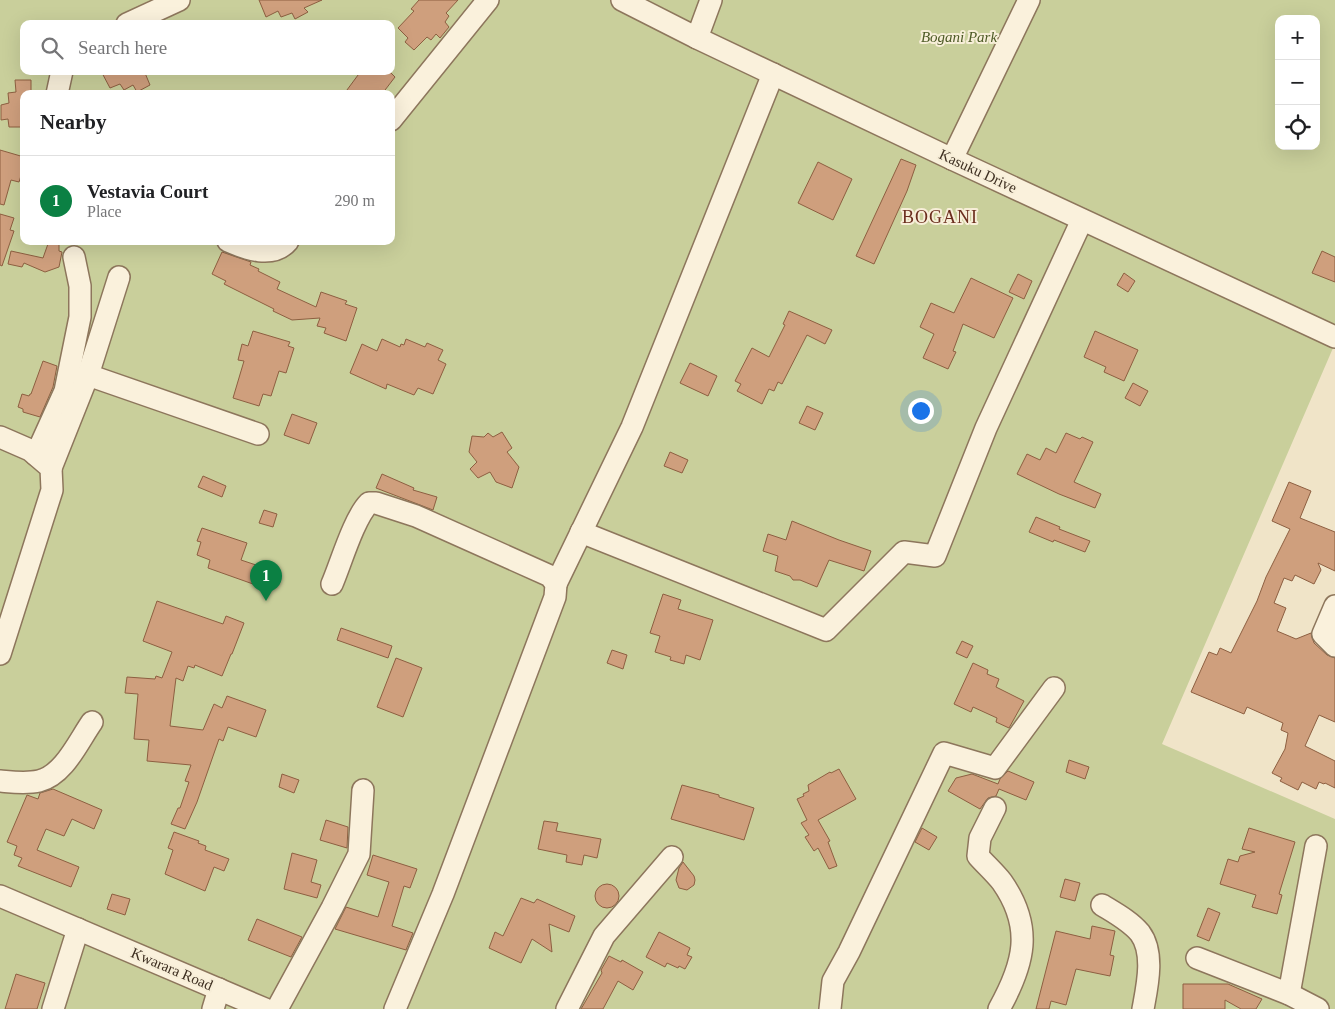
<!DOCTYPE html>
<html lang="en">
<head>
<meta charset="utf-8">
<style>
  :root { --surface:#fff; --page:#f2f2f2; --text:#202124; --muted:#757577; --line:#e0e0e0; --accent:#0b8043 }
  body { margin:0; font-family:Georgia,serif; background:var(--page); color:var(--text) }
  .controls { position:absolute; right:15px; top:15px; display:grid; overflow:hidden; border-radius:10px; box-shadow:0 5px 20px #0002 }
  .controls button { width:45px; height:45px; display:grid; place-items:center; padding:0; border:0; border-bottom:1px solid var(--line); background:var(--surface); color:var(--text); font:25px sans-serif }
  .you { position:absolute; left:920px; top:410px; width:18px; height:18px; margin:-12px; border:4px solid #fff; border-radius:50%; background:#1a73e8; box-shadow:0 0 0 8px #1a73e833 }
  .badge { display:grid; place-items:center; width:32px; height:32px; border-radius:50%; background:var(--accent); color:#fff; font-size:16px; font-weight:700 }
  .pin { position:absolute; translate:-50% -41px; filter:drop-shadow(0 1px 2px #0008) }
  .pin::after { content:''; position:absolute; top:26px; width:18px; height:15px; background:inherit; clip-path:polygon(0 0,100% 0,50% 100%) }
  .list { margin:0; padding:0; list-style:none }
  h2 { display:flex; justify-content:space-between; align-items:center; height:65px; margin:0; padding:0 20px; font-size:21px }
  h2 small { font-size:16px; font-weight:400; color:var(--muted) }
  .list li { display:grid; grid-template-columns:32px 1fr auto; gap:15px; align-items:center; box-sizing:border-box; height:90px; padding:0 20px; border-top:1px solid var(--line) }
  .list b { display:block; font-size:19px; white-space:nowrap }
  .list p { margin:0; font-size:16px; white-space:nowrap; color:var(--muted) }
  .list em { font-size:16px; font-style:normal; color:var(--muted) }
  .icon { flex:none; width:28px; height:28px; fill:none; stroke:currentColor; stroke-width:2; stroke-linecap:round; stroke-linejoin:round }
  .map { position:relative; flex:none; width:1335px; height:1009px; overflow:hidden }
  .search { position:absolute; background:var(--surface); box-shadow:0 5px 20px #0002; left:20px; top:20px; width:375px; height:55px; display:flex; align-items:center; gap:12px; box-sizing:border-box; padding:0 18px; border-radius:10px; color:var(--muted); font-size:19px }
  .panel { position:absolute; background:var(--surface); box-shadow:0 5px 20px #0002; left:20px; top:90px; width:375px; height:155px; border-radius:10px }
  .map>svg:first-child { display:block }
  .green { fill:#c9cf9b; fill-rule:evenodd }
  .building { fill:#cf9f7d; stroke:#8d5f41 }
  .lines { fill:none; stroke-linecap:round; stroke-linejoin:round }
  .minor-casing { stroke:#8d765c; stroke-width:24 }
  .minor { stroke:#faf1dc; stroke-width:21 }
  .labels { text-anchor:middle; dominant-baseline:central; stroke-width:4; stroke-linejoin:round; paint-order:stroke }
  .park-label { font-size:15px; font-style:italic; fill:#4d5a26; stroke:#f7eed8 }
  .street-label { font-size:15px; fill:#3d2e20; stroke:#f7eed8 }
  .quarter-label { font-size:18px; letter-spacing:1px; fill:#6b2e1e; stroke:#f7eed8 }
</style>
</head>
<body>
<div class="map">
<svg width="1335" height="1009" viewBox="0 0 1335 1009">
  <rect width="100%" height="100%" fill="#f0e4c8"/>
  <path class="green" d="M0,0H1335V348H1333L1162,744L1335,819V1009H0ZM1279,19H1316V146H1279ZM24,24H391V71H24ZM24,94H391V241H24Z"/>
  <g class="building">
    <path d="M259,0H322L304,8L308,12L295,19L292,13L281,17L278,11L266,17Z"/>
    <path d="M419,0H458L446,13L449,16L445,22L449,27L440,38L436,34L431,40L427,37L414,50L405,42L408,38L398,28L414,11L411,9Z"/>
    <path d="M101,71H149L145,73L150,85L137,92L133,85L124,90L120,84L110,88Z"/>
    <path d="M361,71H389L395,77L382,94H344Z"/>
    <path d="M15,80H31V94H24V127H9L8,119L1,120V105L9,103L8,93L16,92Z"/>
    <path d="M0,150L24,157V166L19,182L11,180L4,205L0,204Z"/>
    <path d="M901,159L916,165L907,191L874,264L856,256Z"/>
    <path d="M818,162L852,179L833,220L798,203Z"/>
    <path d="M0,214L14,218L10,230L14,231L2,266L0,265Z"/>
    <path d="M49,241H59V251L62,252L59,267L45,272L24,263L22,267L8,264L11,251L43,258Z"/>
    <path d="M1322,251L1335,257V282L1312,273Z"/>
    <path d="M222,252L251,262L250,265L259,269L258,271L280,282L277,289L316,307L321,292L347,301L345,304L357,308L346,341L324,333L326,328L317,326L320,318L292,320L273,311L274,309L224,284L226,281L212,274Z"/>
    <path d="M1124,273L1135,281L1128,292L1117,285Z"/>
    <path d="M1018,274L1032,281L1024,299L1009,292Z"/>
    <path d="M971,278L1013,298L994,338L963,324L953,351L956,352L948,369L923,358L934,334L920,327L931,303L954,313Z"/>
    <path d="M789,311L832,330L825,344L807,335L782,384L778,382L774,391L769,389L762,404L737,391L741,384L735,381L752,348L769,357L785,325L783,324Z"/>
    <path d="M253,331L290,342L288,346L294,348L286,373L279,371L271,396L263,394L259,406L233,398L244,361L238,360L242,344L248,346Z"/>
    <path d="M1095,331L1138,350L1124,381L1104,372L1106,367L1084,357Z"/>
    <path d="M382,339L400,347L401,344L404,345L406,339L425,347L427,343L443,350L438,360L446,364L433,394L418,388L414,395L387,384L386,389L350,373L362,344L377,351Z"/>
    <path d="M43,361L57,366L53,387L40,417L23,412V409L18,407L22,394L29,396L30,394H31Z"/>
    <path d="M690,363L717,376L708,396L680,383Z"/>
    <path d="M1133,383L1148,391L1140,406L1125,398Z"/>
    <path d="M807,406L823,413L815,430L799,423Z"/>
    <path d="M292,414L317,423L309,444L284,435Z"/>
    <path d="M502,432L512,448L507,452L519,467L512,488L496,482L490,472L478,478L470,469L477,462L469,452L472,436L484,437L488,433L493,437Z"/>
    <path d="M1066,433L1080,439L1082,437L1093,442L1074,482L1101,494L1095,508L1059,494L1017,474L1027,454L1040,460L1046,448L1056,453Z"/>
    <path d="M670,452L688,460L682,473L664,466Z"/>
    <path d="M382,474L414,488L413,490L437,497L433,510L376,488Z"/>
    <path d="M203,476L226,486L222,497L198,487Z"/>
    <path d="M1289,482L1311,491L1300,518L1335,532V571L1318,563L1321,570L1314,584L1295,575L1292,581L1284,578L1274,603L1286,608L1277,631L1296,639L1311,633L1314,643L1327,655L1335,658V722L1319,715L1305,746L1335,761V788L1325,783L1324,784L1319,782L1316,789L1302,782L1298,790L1280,781L1282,778L1272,773L1285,749L1288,733L1281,730L1283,723L1247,707L1244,714L1191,692L1209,652L1217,655L1220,648L1231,653L1257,601L1266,577L1290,529L1272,521Z"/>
    <path d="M264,510L277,514L273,527L259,523Z"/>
    <path d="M1036,517L1060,527L1059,529L1090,541L1085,552L1054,540L1053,542L1029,532Z"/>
    <path d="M792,521L839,540L871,551L864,571L829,560L817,587L800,580H793L790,576L775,571L778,556L763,551L768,534L786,540Z"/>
    <path d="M202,528L247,543L241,560L259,566L253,584L208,568L210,560L197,555L201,542L197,541Z"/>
    <path d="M663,594L681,600L678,609L713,620L700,660L686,655L684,664L670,660L671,657L655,652L660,636L650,633Z"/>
    <path d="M157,601L223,624L226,616L244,623L232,654H231L222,676L195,665L194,668L188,666L183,681L176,678L170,726L203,730L214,704L222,708L227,696L266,710L256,737L228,727L223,741L219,739L197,802L185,829L171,824L178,808H180L189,782L185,781L191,765L147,761L149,740L134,739L138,694L125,693L127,677L155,679L156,676L162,678L172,652L143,641Z"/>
    <path d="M341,628L392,646L388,658L337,640Z"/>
    <path d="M962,641L973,646L967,658L956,653Z"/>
    <path d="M612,650L627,655L623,669L607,663Z"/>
    <path d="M396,658L422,668L403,717L377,707Z"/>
    <path d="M973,663L988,670L987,674L999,679L996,687L1024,701L1009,728L996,722L997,718L973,707L971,712L954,704Z"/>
    <path d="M1069,760L1089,767L1085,779L1066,772Z"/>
    <path d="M839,769L856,799L818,820L830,841L828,842L837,866L829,869L818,848L814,851L805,837L809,835L801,823L807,820L797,799L804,796L803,794L809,791L808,785L830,772L831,773Z"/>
    <path d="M1008,771L1034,782L1026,800L999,789L996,796L988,798L980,809L948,791L956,778L972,774L998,784L1000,779Z"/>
    <path d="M282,774L299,780L294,793L279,787Z"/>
    <path d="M682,785L719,795V797L754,808L744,840L671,819Z"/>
    <path d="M53,789L102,810L94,829L72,819L64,836L46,829L37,850L79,867L71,887L18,866L22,858L14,855L17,846L7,842L27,795L38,799L40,793Z"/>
    <path d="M326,820L348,827L347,848L320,840Z"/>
    <path d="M544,821L558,823L556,831L601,839L597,858L584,855L582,865L566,862L567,855L538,849Z"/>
    <path d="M922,828L937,837L929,850L915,842Z"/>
    <path d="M1249,828L1295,842L1279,894L1282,895L1277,914L1252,907L1256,895L1220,884L1228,859L1238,862L1240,856L1255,852L1242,849Z"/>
    <path d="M174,832L199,841L198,843L206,846L205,850L229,859L224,871L214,867L205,891L165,874L173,850L168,848Z"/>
    <path d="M292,853L317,860L311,882L321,885L317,898L284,889Z"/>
    <path d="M373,855L417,869L410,888L404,886L392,926L413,933L406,950L335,929L346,907L378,917L389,882L367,875Z"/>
    <path d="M683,862L694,876L695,880L694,885L687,890L679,888L676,880L679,868Z"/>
    <path d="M1065,879L1080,883L1075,901L1060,897Z"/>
    <circle cx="607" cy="896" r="12"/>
    <path d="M112,894L130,899L125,915L107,909Z"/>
    <path d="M521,898L534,903L537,899L575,916L569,932L549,924L552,952L532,939L521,963L489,948L495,932L503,936Z"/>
    <path d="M1208,908L1220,913L1209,941L1197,936Z"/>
    <path d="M257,919L302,937L291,957L248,940Z"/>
    <path d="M1092,926L1115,931L1110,955L1114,956L1110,976L1076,969L1066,1005L1051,1001L1049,1009H1036L1056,931L1090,939Z"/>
    <path d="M659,932L690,948L687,955L692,957L685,969L679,966L678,968L667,963L665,967L646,957Z"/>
    <path d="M609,956L621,962L622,960L643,972L633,990L618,981L603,1009H581L602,973L601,970Z"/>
    <path d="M16,974L45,983L37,1009H5Z"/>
    <path d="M1183,984H1228L1262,999L1256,1009H1241L1225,1000V1009H1183Z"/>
  </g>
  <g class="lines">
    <defs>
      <g id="minor">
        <path d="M622,0L697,38L952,159L1335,337"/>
        <path d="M127,24L179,0"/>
        <path d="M697,38L711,0"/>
        <path d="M57,94L62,71"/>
        <path d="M391,120L488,0"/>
        <path d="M952,159L1029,0"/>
        <path d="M228,241C246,249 273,259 288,241"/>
        <path d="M88,375L258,434"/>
        <path d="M0,437L30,450L51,468L52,490L0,654"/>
        <path d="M36,455L65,391L80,317V286L74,257"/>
        <path d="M51,468L88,375L119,277"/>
        <path d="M581,532L826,630L904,552L935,556L986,428L1082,220"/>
        <path d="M332,584C341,563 354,518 369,503H376L416,516L550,576L556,584L555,597L443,894L395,1009"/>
        <path d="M556,584L632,427L773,74"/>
        <path d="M1335,606L1323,634L1335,646"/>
        <path d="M0,781C12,782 26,784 39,781C64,775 78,742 92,722"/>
        <path d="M995,808L980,838L978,856C986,865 995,873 1002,882C1034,928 1024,964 999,1009"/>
        <path d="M0,896L265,1009"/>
        <path d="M1102,905C1115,913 1130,921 1140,933C1155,953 1147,987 1143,1009"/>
        <path d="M1197,958L1289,994L1318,1009"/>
        <path d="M1289,994L1316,846"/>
        <path d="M53,1009L78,929"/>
        <path d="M213,1009L219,989"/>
        <path d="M277,1009L332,908L359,854L363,790"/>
        <path d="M567,1009L604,936L672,857"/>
        <path d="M830,1009L833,981L849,952L944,753L995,768L1054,688"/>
      </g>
    </defs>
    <use href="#minor" class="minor-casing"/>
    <use href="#minor" class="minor"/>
  </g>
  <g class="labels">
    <g class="park-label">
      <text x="959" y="37">Bogani Park</text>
    </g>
    <g class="street-label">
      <text transform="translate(978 171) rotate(25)">Kasuku Drive</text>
      <text transform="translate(172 969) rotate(23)">Kwarara Road</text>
    </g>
    <g class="quarter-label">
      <text x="940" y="217">BOGANI</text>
    </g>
  </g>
</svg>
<div class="controls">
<button>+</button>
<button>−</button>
<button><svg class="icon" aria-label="locate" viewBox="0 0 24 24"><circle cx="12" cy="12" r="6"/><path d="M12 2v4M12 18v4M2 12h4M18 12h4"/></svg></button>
</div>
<div class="you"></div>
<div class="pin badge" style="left:266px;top:601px">1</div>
<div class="search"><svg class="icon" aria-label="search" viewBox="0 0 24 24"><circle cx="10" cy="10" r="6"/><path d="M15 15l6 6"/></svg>Search here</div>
<section class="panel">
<h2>Nearby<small></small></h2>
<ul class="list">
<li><span class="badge">1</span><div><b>Vestavia Court</b><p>Place</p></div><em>290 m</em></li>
</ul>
</section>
</div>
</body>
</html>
